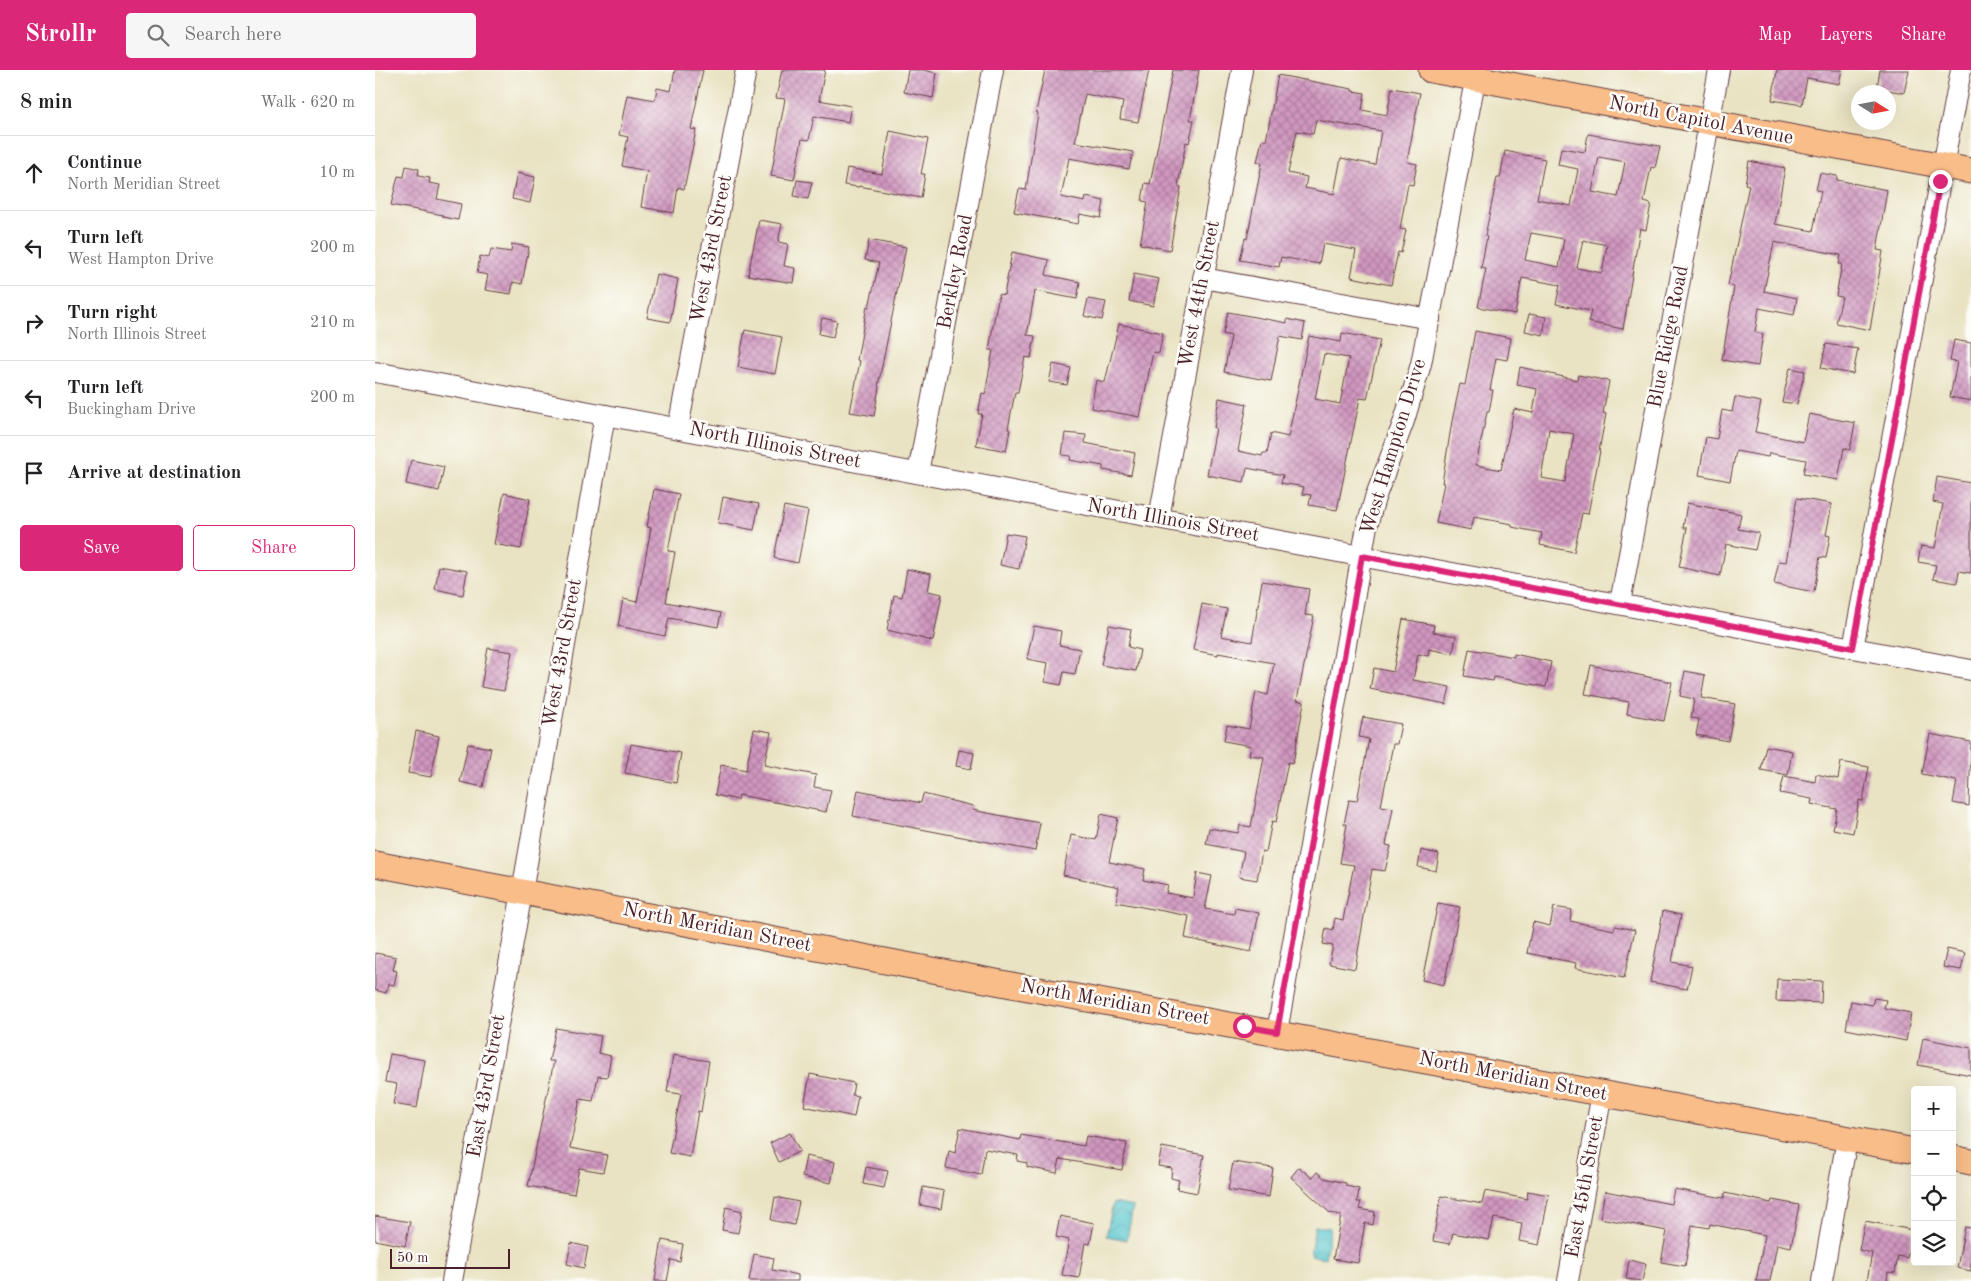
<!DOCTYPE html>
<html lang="en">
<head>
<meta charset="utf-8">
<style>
  :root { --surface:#fff; --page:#f6f6f6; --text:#202124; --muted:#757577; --line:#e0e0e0; --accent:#db2777 }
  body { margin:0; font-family:"Old Standard TT",serif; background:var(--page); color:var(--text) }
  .controls { position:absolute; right:15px; bottom:15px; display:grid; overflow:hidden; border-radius:5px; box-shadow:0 5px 20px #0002 }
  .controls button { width:45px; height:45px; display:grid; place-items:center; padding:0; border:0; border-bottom:1px solid var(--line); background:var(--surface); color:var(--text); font:25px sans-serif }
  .compass { position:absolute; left:1476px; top:15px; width:45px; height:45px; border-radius:50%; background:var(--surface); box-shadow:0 5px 20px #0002; rotate:101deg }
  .scale { position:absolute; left:15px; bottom:12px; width:120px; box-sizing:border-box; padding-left:5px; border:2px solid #4a1f2b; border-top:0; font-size:14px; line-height:18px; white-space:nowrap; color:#4a1f2b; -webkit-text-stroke:4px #fdfcf7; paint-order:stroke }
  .stop { position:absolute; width:15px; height:15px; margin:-11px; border:4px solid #db2777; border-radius:50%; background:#fff }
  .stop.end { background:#db2777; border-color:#fff; box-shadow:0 1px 5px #0008 }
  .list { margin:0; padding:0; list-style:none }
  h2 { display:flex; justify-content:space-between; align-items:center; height:65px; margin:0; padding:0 20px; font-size:21px }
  h2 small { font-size:16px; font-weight:400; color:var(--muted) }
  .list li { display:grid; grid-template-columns:32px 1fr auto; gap:15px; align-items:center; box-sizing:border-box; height:75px; padding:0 20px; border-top:1px solid var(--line) }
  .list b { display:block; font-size:19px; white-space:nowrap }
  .list p { margin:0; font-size:16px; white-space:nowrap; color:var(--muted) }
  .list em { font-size:16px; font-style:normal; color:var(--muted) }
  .actions { display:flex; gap:10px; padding:15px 20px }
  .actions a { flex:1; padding:11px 0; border:1px solid var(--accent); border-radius:5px; text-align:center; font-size:18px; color:var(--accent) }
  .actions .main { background:var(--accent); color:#fff }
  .icon { flex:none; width:28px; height:28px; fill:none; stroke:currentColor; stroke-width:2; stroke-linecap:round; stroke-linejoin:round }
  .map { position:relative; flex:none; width:1596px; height:1211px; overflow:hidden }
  header { display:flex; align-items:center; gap:30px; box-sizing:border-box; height:70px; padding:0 25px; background:var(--accent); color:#fff }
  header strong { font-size:24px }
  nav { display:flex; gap:28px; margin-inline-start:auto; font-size:18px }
  .search { width:350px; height:45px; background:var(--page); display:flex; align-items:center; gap:12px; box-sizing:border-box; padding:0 18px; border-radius:5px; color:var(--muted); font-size:19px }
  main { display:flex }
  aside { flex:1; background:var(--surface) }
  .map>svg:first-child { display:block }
  .water { fill:url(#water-waves); stroke:#52737c }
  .building { fill:url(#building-cross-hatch); fill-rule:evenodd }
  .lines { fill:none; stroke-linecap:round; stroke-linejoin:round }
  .minor-casing { stroke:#623c42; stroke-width:22 }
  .major-casing { stroke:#623c42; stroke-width:27 }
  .minor { stroke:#fff; stroke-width:20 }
  .major { stroke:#f8bd89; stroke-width:25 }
  .route { stroke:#db2777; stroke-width:6 }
  .labels { text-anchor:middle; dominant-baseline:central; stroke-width:5; stroke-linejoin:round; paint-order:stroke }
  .street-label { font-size:20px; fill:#4a1f2b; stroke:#fdfcf7 }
</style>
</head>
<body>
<header>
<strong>Strollr</strong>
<div class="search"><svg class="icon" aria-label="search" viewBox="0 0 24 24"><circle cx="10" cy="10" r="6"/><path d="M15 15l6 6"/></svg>Search here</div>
<nav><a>Map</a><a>Layers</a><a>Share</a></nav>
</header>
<main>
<aside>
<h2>8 min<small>Walk · 620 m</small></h2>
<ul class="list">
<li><svg class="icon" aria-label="ahead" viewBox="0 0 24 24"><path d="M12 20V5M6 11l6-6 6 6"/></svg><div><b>Continue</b><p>North Meridian Street</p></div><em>10 m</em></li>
<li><svg class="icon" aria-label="left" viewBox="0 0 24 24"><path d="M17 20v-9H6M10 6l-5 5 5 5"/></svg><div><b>Turn left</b><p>West Hampton Drive</p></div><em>200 m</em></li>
<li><svg class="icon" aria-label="right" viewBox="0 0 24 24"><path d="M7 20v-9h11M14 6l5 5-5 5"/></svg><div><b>Turn right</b><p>North Illinois Street</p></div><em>210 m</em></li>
<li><svg class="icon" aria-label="left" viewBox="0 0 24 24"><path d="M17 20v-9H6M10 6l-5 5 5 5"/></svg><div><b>Turn left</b><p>Buckingham Drive</p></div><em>200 m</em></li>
<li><svg class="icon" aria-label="arrive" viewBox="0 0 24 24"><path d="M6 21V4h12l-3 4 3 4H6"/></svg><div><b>Arrive at destination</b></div></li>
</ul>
<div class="actions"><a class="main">Save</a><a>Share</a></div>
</aside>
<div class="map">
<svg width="1596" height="1211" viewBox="0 0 1596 1211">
  <defs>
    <pattern id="water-waves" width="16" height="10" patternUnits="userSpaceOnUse" patternTransform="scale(1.25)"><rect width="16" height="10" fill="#5ac7ce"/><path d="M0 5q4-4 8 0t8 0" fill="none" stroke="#50aab1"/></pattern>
    <pattern id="building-cross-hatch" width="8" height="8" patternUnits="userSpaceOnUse" patternTransform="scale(1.25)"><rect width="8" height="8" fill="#d097c0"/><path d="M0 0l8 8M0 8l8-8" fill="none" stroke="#ab7b9c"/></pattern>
  </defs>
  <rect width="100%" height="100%" fill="#fdfcf7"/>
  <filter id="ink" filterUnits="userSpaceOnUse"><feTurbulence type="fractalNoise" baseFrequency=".02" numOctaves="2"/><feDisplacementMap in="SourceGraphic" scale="10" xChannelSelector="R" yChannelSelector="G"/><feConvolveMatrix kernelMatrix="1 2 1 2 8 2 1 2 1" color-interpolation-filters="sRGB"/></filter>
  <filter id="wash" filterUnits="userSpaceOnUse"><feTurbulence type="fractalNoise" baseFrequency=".0096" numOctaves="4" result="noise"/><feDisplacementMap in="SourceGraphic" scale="20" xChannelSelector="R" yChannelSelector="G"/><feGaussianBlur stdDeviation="1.12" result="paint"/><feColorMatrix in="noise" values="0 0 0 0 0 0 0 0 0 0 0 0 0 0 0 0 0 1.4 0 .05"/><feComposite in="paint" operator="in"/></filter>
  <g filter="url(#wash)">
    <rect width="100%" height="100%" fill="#e9e3c3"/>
    <g class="water">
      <path d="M738,1133L758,1137L752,1170L731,1166Z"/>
      <path d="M940,1156L955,1158L950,1188L935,1185Z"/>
    </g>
    <g id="blocks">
      <g class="building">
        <path d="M300,0H328L316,59L321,60L317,80L309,119L303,117L299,143L266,137L272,101L247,96L253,67L244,65L252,25L280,30L282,18L296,21Z"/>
        <path d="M407,0H450L444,30L476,36L473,52L439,46L434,70L427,69L419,110L396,106L410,29L401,28Z"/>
        <path d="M533,0H548L562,3L558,28L529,22Z"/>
        <path d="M670,0H774L763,52L745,49L748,32L710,24L700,72L758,82L754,99L694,88L686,127L710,132L711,127L729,131L726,148L705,144L703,154L639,142L644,119L651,120L663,43L661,42Z"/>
        <path d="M798,0H824L815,50H819L814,73L811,72L803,116L806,117L795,180L765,174L773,132L767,131L770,113L775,114Z"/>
        <path d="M1402,0H1467L1464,14L1432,8L1427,35L1397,30Z"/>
        <path d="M1505,0H1534L1529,23L1502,18Z"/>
        <path d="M903,5L977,19V21L990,23L987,40L1012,45L1017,18L1045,23L1032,92L1042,94L1038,115L1033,114L1025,159L1031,160L1026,183L1023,182L1016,215L976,207L981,180L948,174L944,194L906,187L904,197L865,190L870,168L872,169L887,93L882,92L887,70L891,71ZM941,50L1006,61L1000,95L966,88L959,124L930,118L932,107L913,103L922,61L938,64Z"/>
        <path d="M515,61L553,69L546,104H550L546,128L484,116V117L469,115L472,98L507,104Z"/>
        <path d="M1213,64L1285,76L1280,98L1276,97L1269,132L1276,134L1271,160L1265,158L1248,259L1213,252L1216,241L1181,234L1185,215L1147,208L1140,244L1103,237L1111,199L1106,198L1112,167L1110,166L1122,108H1125L1130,81L1170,89L1162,129L1196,136L1203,99L1183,95L1186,78L1210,82ZM1224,87L1250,92L1243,127L1217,122ZM1156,163L1189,169L1184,197L1150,190ZM1208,170L1232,175L1227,203L1202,198Z"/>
        <path d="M1374,91L1410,98L1400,154L1438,161L1446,121L1441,120L1445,103L1462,106V110L1512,120L1502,180L1508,181L1495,260L1461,253L1467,227L1461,226L1467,194H1464L1466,185L1399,172L1389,221L1422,228L1419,245L1384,238L1380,262L1388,264L1383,296L1347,290L1359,217L1353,215L1374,115L1370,114Z"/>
        <path d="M31,96L44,99L43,106L55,108L54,113L65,115L62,129L86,134L83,150L68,147V145L16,135L23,106L29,107Z"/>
        <path d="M142,103L160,107L155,133L137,129Z"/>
        <path d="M422,110L437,112L433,129L419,126Z"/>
        <path d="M384,150L407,154L403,172L413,174L409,196L420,198L418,213L373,205Z"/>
        <path d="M494,170L531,177L503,316L504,317L499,346L475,342L485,291L482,290L492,236L494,237L504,193L490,190Z"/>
        <path d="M137,174L154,177L147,214L138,212L136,224L110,220L113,205L102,203L105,186L114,188L116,179L136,182Z"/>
        <path d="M637,182L674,190L671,205L705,212L702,229L660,221L652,265L660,266L656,288L650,287L643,322H640L633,359L635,360L631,381L601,375L607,344H603L607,323L610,324L618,280H614L620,244L624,224L629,225Z"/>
        <path d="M281,204L303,209L295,252L272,248Z"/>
        <path d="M759,204L784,209L778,236L754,231Z"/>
        <path d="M713,229L731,232L727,250L709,246Z"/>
        <path d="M853,242L912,253V249L930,253L927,270L905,266L896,311L849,302L856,266L848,264Z"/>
        <path d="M1154,244L1171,247L1168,265L1150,261Z"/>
        <path d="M447,248L462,251L458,267L444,264Z"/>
        <path d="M744,254L788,263L784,283L778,282L765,347L716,338L721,310L730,312Z"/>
        <path d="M370,260L407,267L400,304L363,297Z"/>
        <path d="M1100,261L1136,268L1132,290L1121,288L1115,320H1118L1114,342H1112L1101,395L1126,400L1139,339L1158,343L1162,319L1142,315L1145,297L1202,310L1203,305L1234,311L1228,343L1231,344L1224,381H1225L1213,444L1207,443L1199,482L1165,475L1167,463L1137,457V454L1099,447L1096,460L1061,453L1069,413H1067L1077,351L1085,314L1090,315ZM1174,359L1199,364L1190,412L1166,408Z"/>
        <path d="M967,263L1005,270L992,329L985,328L962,440L934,435L936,425L927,424L929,417L906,413L908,405L872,398L869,412L832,405L841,358H839L844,328L872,334L863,381L887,386L888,383H892L896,363L913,367L934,266L966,272ZM949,284L974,288L965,334L940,329Z"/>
        <path d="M1579,270L1596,273V331L1575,327L1582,292L1575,291Z"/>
        <path d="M1451,274L1483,279L1478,304L1446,298Z"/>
        <path d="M678,294L696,298L692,315L674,312Z"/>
        <path d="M1415,298L1430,301L1422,334L1407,332Z"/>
        <path d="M1360,327L1386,332L1380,362L1428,372L1434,344L1480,353L1475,380L1469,378L1463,410L1428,404L1431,390L1394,383L1393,387L1361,381L1355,411L1324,405L1331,367L1342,369L1347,340L1357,342Z"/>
        <path d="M690,363L711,365L710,373L760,383L756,405L728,400V396L695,390L696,386L687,385Z"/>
        <path d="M36,390L69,397L64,421L31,414Z"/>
        <path d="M1562,407L1596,413V503L1584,501L1582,513L1558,509L1561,495L1543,492L1546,476L1560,478L1568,434L1558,432Z"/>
        <path d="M279,419L304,424L293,481L300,482L291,532L346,543L343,557L294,548L290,566L243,556L248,529L262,532L276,458L272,457Z"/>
        <path d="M129,423L155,429L146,479L119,474Z"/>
        <path d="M348,427L384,434L379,460L343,453Z"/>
        <path d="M1422,428L1457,434L1451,465L1455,466L1451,488L1445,487L1439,522L1399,514L1404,491L1411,492Z"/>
        <path d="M1312,433L1366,444L1363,459L1384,463L1380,480L1351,474L1345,506L1304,497L1312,458H1308Z"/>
        <path d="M409,436L433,441L423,493L399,488Z"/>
        <path d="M631,463L650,466L644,499L625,495Z"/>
        <path d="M64,496L92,501L88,525L60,519Z"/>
        <path d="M532,499L556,504L553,521L567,524L558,571L512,560L519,525L527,527Z"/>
        <path d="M887,511L934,519L930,545L939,546L922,630L929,632L918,693L913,692L901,752L897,751L891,782L887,781L882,810L864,807L869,782L831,774L834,758L863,763L865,755L876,757L889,687L874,685L876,676L849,671L852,655L874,659L881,622L893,625L899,593L843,583V585L818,580L827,534L852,539L846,566L877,572Z"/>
        <path d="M1028,549L1059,555L1058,562L1081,566L1078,584L1054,579L1053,586L1043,584L1038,610L1075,617L1071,634L995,619L999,598L1018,602Z"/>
        <path d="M734,555L756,559L753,577L765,580L761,601L726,595Z"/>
        <path d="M659,556L686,561L684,575L705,579L700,604L689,602L686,615L670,612L673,593L652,589Z"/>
        <path d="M113,578L137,582L129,621L106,617Z"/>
        <path d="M1094,579L1139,587V584L1176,592L1171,617L1119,607L1118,611L1089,606Z"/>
        <path d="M1216,595L1297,612L1289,651L1252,644L1254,632L1210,624Z"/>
        <path d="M1310,601L1330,605L1326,628L1360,634L1353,671L1321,665L1324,649L1316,648L1319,629L1305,626Z"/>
        <path d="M988,647L1026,654L1022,674H1018L1006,736L1018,738L1011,775L1016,776L1010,801L997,799L980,899L954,894L958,876L948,874L951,858L958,860L960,848L968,850L979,795L965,793L972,754H969L974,730L982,731L994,669L984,667Z"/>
        <path d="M379,659L396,662L389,695L441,705L439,717L456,720L451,742L364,725L363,730L340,725L346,695L371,700Z"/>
        <path d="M41,661L64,666L56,707L33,703Z"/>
        <path d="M1555,664L1596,672L1594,736L1578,733L1582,711L1547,704Z"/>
        <path d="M93,674L116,678L108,717L85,712Z"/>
        <path d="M256,674L306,683L301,713L250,703Z"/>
        <path d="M1391,676L1417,681L1413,705L1386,700Z"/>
        <path d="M584,680L599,683L596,699L581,696Z"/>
        <path d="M1466,692L1494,697L1488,731L1484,730L1478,763L1458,759L1462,739L1436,734L1437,729L1405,723L1409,706L1440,712L1441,704L1463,709Z"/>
        <path d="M483,720L546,733L548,724L598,736L597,740L665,753L660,781L478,746Z"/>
        <path d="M726,744L743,748L734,792L770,799L768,810L793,815L791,823L818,828L822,803L837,806L830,839L859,844L860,838L884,843L876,882L810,868L814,846L741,832L744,817L688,805L696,765L721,770Z"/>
        <path d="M1046,780L1064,784L1061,801L1043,797Z"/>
        <path d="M1063,833L1085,837L1069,915L1047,910Z"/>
        <path d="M1179,837L1197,840L1195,851L1239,860L1240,856L1260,860L1249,908L1200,898L1201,893L1152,883L1158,852L1175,856Z"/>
        <path d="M1288,841L1306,845L1297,892L1317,896L1312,919L1275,912Z"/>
        <path d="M1572,879L1590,883L1586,900L1568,897Z"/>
        <path d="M0,883L21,887L18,900L22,901L19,915L13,914L11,923L0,920Z"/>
        <path d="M1402,909L1447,911L1446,933L1401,931Z"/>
        <path d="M1499,928L1511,930L1509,938L1536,943L1531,971L1471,959L1476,931L1497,935Z"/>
        <path d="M181,958L226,966L223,983L236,986L232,1007L223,1006L218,1031L205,1029L195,1078L232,1085L228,1102L204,1098L199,1124L153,1116L179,991H174Z"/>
        <path d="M1548,968L1596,978V1005L1543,995Z"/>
        <path d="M15,984L50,990L42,1038L18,1034L22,1014L10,1012Z"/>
        <path d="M298,985L334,991L326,1042L323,1041L315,1087L294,1083L306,1024L292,1022Z"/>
        <path d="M435,1004L479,1013L477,1025L483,1026L479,1047L429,1036Z"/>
        <path d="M585,1058L645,1070L646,1065L709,1076L711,1066L752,1073L747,1100L685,1089L682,1103L652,1097V1093L642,1091L643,1085L610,1079L606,1105L571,1098L574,1081L580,1083Z"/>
        <path d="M415,1063L425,1081L404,1092L395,1073Z"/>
        <path d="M787,1077L829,1085L822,1123L802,1119L804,1110L796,1108L797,1098L783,1096Z"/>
        <path d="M431,1086L460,1092L456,1113L427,1107Z"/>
        <path d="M858,1092L898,1098L894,1127L853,1120Z"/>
        <path d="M491,1097L513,1101L509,1118L488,1114Z"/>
        <path d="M924,1097L937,1108L942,1102L949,1108L971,1113V1116L984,1119L982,1132H986L984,1139L1000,1142L998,1155L990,1153L983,1193L958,1189L966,1145L955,1143L916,1107Z"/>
        <path d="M548,1117L569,1121L566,1139L545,1135Z"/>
        <path d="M1299,1119L1349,1128L1350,1123L1396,1133L1397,1130L1424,1135L1416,1177L1402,1174L1395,1211H1381L1390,1165L1335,1154L1334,1158L1317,1155L1310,1196L1286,1192L1292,1161L1225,1148L1230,1121L1296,1134Z"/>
        <path d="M1110,1121L1152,1129L1153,1121L1174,1125L1164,1175L1144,1171L1147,1153L1119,1148L1114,1170L1078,1163L1075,1174L1058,1171L1066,1126L1107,1134Z"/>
        <path d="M400,1127L424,1132L419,1155L396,1150Z"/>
        <path d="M351,1137L367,1141L363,1163L347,1160Z"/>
        <path d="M0,1146L35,1152L30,1176L0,1170Z"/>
        <path d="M685,1146L719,1153L715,1174L710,1173L704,1208L687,1205L694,1170L681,1167Z"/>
        <path d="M1490,1151L1538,1160L1532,1188L1523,1186L1520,1203L1513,1202L1512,1211H1492L1497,1183L1484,1180Z"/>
        <path d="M1590,1157L1596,1158V1201L1582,1198Z"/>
        <path d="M287,1170L308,1174L305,1192L296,1190L292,1211H280Z"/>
        <path d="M196,1173L213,1177L209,1198L192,1194Z"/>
        <path d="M379,1184L399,1188L397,1200L423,1205V1211H374Z"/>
        <path d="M1254,1190L1271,1194L1267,1211L1251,1209Z"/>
      </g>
    </g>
  </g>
  <g filter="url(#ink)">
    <use href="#blocks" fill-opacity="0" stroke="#623c42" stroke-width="1"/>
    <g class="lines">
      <defs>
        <g id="minor">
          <path d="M828,208L1055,249"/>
          <path d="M0,302L1596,600"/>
          <path d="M303,358L371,0"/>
          <path d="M543,403L618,0"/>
          <path d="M784,448L867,0"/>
          <path d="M1245,533L1344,0"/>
          <path d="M1478,578L1586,0"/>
          <path d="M902,962L992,456L1000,428L1029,351L1046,294L1102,0"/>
          <path d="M77,1211L147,822L230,345"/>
          <path d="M1193,1211L1227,1023"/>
          <path d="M1447,1211L1472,1069"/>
        </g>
        <g id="major">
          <path d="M1056,0L1596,101"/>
          <path d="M0,794L642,916L1540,1081"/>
          <path d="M1577,1088L1596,1092"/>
        </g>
      </defs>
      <use href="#minor" class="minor-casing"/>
      <use href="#major" class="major-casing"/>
      <use href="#minor" class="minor"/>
      <use href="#major" class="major"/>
    </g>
  </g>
  <g class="lines" filter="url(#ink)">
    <path class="route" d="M869,956L902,962L987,486L1478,578L1565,111"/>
  </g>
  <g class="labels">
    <g class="street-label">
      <text transform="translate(1326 51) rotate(11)">North Capitol Avenue</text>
      <text transform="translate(337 179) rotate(-79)">West 43rd Street</text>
      <text transform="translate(581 202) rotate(-79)">Berkley Road</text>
      <text transform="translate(825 224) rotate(-79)">West 44th Street</text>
      <text transform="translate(1294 267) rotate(-79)">Blue Ridge Road</text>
      <text transform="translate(400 376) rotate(11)">North Illinois Street</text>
      <text transform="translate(1019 377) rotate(-73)">West Hampton Drive</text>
      <text transform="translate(798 451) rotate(10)">North Illinois Street</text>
      <text transform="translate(188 583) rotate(-80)">West 43rd Street</text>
      <text transform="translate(342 858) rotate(11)">North Meridian Street</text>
      <text transform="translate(740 933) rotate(10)">North Meridian Street</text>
      <text transform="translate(1138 1007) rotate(11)">North Meridian Street</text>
      <text transform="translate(112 1016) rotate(-80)">East 43rd Street</text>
      <text transform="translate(1210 1117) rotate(-80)">East 45th Street</text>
    </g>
  </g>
</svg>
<div class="controls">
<button>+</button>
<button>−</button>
<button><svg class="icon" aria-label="locate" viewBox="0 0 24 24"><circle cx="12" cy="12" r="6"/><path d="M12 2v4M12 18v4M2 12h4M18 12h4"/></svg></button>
<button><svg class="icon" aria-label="layers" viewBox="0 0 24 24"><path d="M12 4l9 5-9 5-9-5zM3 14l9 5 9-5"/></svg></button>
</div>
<svg class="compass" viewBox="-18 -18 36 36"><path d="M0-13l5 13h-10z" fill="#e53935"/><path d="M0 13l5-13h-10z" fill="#757577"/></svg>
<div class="scale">50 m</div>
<div class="stop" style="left:869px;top:956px"></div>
<div class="stop end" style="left:1565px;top:111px"></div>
</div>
</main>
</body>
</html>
